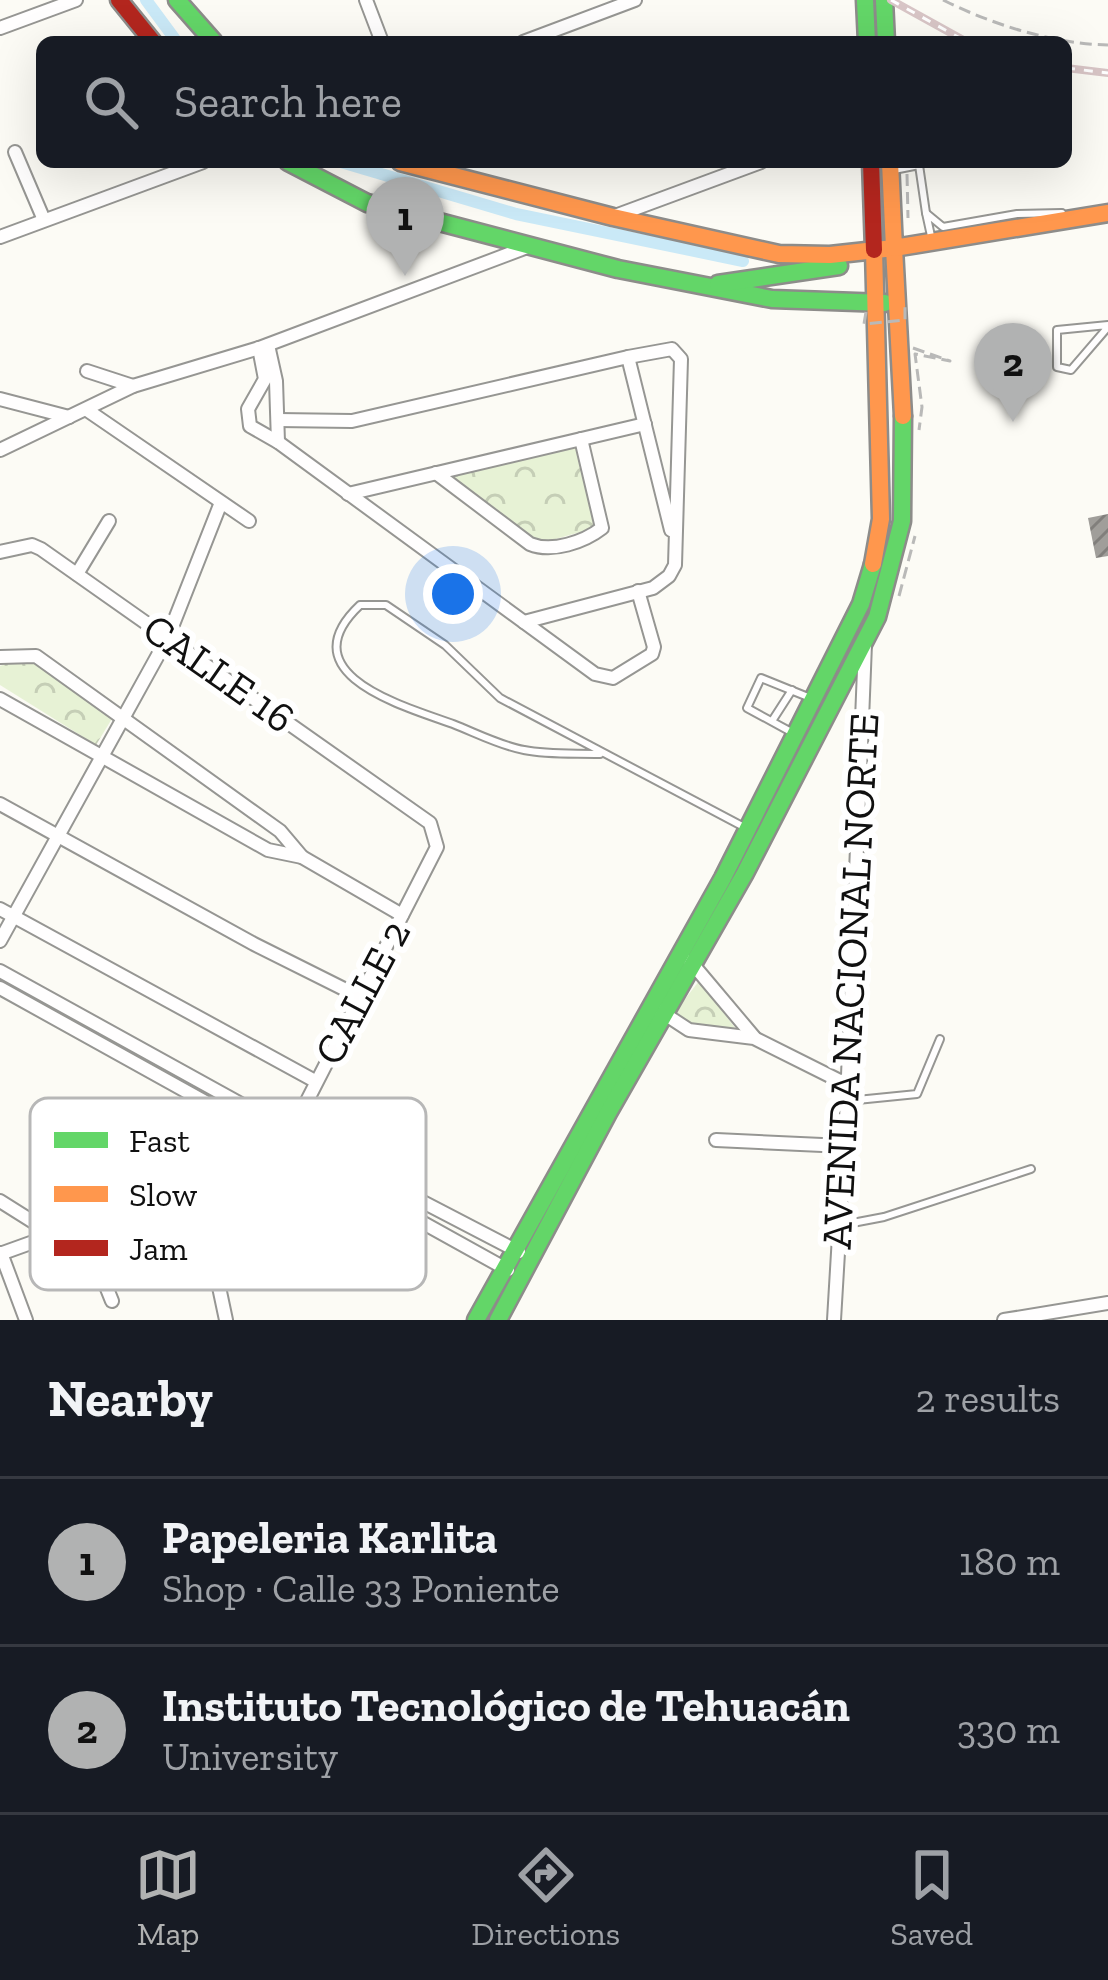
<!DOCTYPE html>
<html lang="en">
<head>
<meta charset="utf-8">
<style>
  :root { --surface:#171b24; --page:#20242c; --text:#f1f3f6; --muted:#9ea1a6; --line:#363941; --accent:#b1b2b2 }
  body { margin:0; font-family:"Zilla Slab",serif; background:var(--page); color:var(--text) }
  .you { position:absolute; left:453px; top:594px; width:42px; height:42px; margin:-30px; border:9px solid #fff; border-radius:50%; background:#1a73e8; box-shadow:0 0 0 18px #1a73e833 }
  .badge { display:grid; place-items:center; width:78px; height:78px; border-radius:50%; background:var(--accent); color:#111; font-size:39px; font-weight:700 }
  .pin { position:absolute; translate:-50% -99px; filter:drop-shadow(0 3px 6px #0008) }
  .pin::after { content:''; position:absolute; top:63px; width:42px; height:36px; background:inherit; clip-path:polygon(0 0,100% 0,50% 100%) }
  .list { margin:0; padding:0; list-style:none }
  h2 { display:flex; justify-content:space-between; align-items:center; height:156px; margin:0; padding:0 48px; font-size:51px }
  h2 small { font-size:39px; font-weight:400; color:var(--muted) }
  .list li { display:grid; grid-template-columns:78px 1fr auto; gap:36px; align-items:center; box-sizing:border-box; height:168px; padding:0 48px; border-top:3px solid var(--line) }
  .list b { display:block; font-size:45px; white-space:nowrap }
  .list p { margin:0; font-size:39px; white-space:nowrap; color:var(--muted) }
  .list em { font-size:39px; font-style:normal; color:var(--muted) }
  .icon { flex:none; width:66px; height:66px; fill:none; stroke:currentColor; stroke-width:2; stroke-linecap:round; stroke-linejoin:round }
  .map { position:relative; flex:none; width:1108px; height:1320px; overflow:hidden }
  .search { position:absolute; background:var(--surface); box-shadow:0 12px 48px #0002; left:36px; right:36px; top:36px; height:132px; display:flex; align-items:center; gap:30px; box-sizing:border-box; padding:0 42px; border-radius:18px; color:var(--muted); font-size:45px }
  .sheet { height:492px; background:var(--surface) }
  nav { display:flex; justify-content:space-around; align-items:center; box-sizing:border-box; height:168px; border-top:3px solid var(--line); background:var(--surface); font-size:33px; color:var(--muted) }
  nav a { display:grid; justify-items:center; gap:6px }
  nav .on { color:var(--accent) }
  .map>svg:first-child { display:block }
  .park { fill:url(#park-crowns) }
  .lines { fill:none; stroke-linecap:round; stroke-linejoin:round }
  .canal { stroke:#cae9f7; stroke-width:12 }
  .building { fill:url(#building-hatch) }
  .lane-casing { stroke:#969693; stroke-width:10 }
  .street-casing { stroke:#969693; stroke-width:16 }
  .fast-casing { stroke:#8d8c8a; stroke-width:21 }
  .slow-casing { stroke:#8d8c8a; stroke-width:21 }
  .jam-casing { stroke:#8d8c8a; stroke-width:21 }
  .path { stroke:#b9b9b8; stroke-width:3; stroke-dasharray:12 6; stroke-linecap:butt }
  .lane { stroke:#fffefe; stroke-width:6 }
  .street { stroke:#fffefe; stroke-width:12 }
  .fast { stroke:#63d668; stroke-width:16 }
  .slow { stroke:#ff974d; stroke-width:16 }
  .jam { stroke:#b3261e; stroke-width:16 }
  .rail-casing { stroke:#d8c5c6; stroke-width:8 }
  .rail { stroke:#fff; stroke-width:3; stroke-dasharray:9; stroke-linecap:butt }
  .path-bridge { stroke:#b9b9b8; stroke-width:3; stroke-dasharray:12 6; stroke-linecap:butt }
  .labels { text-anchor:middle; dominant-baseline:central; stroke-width:12; stroke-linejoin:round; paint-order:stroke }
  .street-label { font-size:42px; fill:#101010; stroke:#fff }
  .key { fill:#fff; stroke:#b7b7b7; stroke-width:3 }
  .key-label { font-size:33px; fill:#101010 }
</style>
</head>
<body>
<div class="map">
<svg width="1108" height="1320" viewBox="0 0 1108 1320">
  <defs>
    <pattern id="park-crowns" width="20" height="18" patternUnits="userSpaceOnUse" patternTransform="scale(3)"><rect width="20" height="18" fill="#e7f2d5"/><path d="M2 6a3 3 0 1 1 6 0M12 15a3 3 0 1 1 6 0" fill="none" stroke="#c5ceb6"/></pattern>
    <pattern id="building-hatch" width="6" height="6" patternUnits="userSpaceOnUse" patternTransform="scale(3)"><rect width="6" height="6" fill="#a09e9a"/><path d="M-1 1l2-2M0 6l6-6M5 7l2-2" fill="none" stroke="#817f7c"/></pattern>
  </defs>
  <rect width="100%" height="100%" fill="#fcfbf5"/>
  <g class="park">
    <path d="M579,444L598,527L538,544L447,477Z"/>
    <path d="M26,656L113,717L96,745L0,685V666Z"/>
    <path d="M699,981L736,1029L693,1024L675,1012Z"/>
  </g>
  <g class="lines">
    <g class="canal">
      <path d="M146,0L177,42"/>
      <path d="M341,162L516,214L743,261"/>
    </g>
  </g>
  <path class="building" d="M1108,514V556L1096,558L1088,518Z"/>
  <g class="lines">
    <defs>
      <g id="lane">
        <path d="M894,170L919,165L926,213"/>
        <path d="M931,236L926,213L943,227L1017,214L1062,213"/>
        <path d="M1108,325L1057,330V367L1071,370L1108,327"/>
        <path d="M772,721L792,690"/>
        <path d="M793,733L747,708L761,678L808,697"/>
        <path d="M600,754C576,753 548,755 524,750C501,746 476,733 453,724C403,706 287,674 360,605H386L445,645L500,698L744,827"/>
        <path d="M847,1101L917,1094L940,1039"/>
        <path d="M842,1225L884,1217L1031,1169"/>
      </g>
      <g id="street">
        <path d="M366,0L382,42"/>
        <path d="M0,28L76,0"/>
        <path d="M523,42L635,0"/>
        <path d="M15,152L44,220"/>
        <path d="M615,216L761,162"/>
        <path d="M0,237L203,162"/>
        <path d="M268,345L276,381L278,442"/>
        <path d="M259,348L265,379L248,409L250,426L278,442L595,674L613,678L652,654L654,647L638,591"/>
        <path d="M628,357L671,530"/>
        <path d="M87,371L133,386"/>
        <path d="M0,399L69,417"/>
        <path d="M87,410L249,521"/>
        <path d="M278,420L352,421L628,357L672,349L681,359L675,565L669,576L653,588L524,622"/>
        <path d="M0,450L133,386L259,348L530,246"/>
        <path d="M436,473L530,544C552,553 584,542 602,528L581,439"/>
        <path d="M348,494L645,424"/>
        <path d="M0,552L32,545L41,549L430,823L437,847L285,1144L253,1163L0,1254"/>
        <path d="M77,574L109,521"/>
        <path d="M0,657L36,656L280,831L302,857"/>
        <path d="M0,699L268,850L302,857L402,915"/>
        <path d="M0,804L254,944L360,997"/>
        <path d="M0,909L315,1081"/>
        <path d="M0,941L168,637L220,505"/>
        <path d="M690,961L754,1037"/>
        <path d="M0,971L346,1162L519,1252"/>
        <path d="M0,988L508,1270"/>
        <path d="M660,1011L689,1030L754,1038L846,1084"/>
        <path d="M716,1140L844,1146"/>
        <path d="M253,1163L277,1236"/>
        <path d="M167,1195L191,1258"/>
        <path d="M0,1201L54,1235"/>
        <path d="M81,1224L112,1301"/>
        <path d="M1,1253L26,1320"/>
        <path d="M219,1287L226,1320"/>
        <path d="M834,1320L847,1101L865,644"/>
        <path d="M1004,1320L1108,1303"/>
      </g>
      <g id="fast">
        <path d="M177,0L214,42"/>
        <path d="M865,0L867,42"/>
        <path d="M884,0L886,42"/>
        <path d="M288,162L367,203L618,269L772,299L885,303"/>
        <path d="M718,284L839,266"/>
        <path d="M476,1320L723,878L861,604L873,564"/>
        <path d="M498,1320L608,1113L745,873L877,617L902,521L903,416"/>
      </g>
      <g id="slow">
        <path d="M400,162L613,217L779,254L830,255L894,248L903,416"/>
        <path d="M890,162L894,248L1108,213"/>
        <path d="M873,564L881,519L874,250"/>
      </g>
      <g id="jam">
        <path d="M119,0L153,42"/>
        <path d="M871,162L874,250"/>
      </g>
    </defs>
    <use href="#lane" class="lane-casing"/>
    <use href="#street" class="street-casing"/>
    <use href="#fast" class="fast-casing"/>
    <use href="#slow" class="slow-casing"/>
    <use href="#jam" class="jam-casing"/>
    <g class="path">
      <path d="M943,0C991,24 1053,44 1108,45"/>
      <path d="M907,174L908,218"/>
      <path d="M913,348L950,361L915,354L922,407L919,430"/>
      <path d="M899,596L915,536"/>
    </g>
    <use href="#lane" class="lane"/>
    <use href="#street" class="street"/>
    <use href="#fast" class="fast"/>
    <use href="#slow" class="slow"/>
    <use href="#jam" class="jam"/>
    <defs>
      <g id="rail">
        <path d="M891,0L967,42"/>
        <path d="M1066,68L1108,73"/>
      </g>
    </defs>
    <use href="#rail" class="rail-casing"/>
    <use href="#rail" class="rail"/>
    <path class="path-bridge" d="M866,312L864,324L905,320V306"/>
  </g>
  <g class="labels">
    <g class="street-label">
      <text transform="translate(219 673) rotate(35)">CALLE 16</text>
      <text transform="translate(850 981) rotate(-87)">AVENIDA NACIONAL NORTE</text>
      <text transform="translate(362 992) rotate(-62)">CALLE 2</text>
    </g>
  </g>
  <rect x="30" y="1098" width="396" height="192" rx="18" class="key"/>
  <rect x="54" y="1132" width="54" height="16" fill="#63d668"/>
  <rect x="54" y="1186" width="54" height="16" fill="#ff974d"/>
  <rect x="54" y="1240" width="54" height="16" fill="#b3261e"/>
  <g class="key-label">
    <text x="129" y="1152">Fast</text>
    <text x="129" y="1206">Slow</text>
    <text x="129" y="1260">Jam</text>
  </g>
</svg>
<div class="you"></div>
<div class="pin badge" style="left:405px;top:276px">1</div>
<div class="pin badge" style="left:1013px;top:422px">2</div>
<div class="search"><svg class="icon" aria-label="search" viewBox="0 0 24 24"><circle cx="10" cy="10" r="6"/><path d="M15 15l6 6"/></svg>Search here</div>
</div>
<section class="sheet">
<h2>Nearby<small>2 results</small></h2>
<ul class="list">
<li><span class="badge">1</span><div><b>Papeleria Karlita</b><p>Shop · Calle 33 Poniente</p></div><em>180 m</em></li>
<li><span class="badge">2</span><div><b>Instituto Tecnológico de Tehuacán</b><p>University</p></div><em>330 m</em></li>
</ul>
</section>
<nav>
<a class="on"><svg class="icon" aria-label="map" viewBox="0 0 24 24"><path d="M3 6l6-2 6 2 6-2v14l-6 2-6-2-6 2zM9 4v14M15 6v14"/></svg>Map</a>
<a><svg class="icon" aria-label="directions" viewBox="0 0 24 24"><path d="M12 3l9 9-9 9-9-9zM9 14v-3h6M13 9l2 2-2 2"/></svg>Directions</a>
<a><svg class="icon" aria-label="saved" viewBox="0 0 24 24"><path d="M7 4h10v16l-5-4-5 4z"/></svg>Saved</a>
</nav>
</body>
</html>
